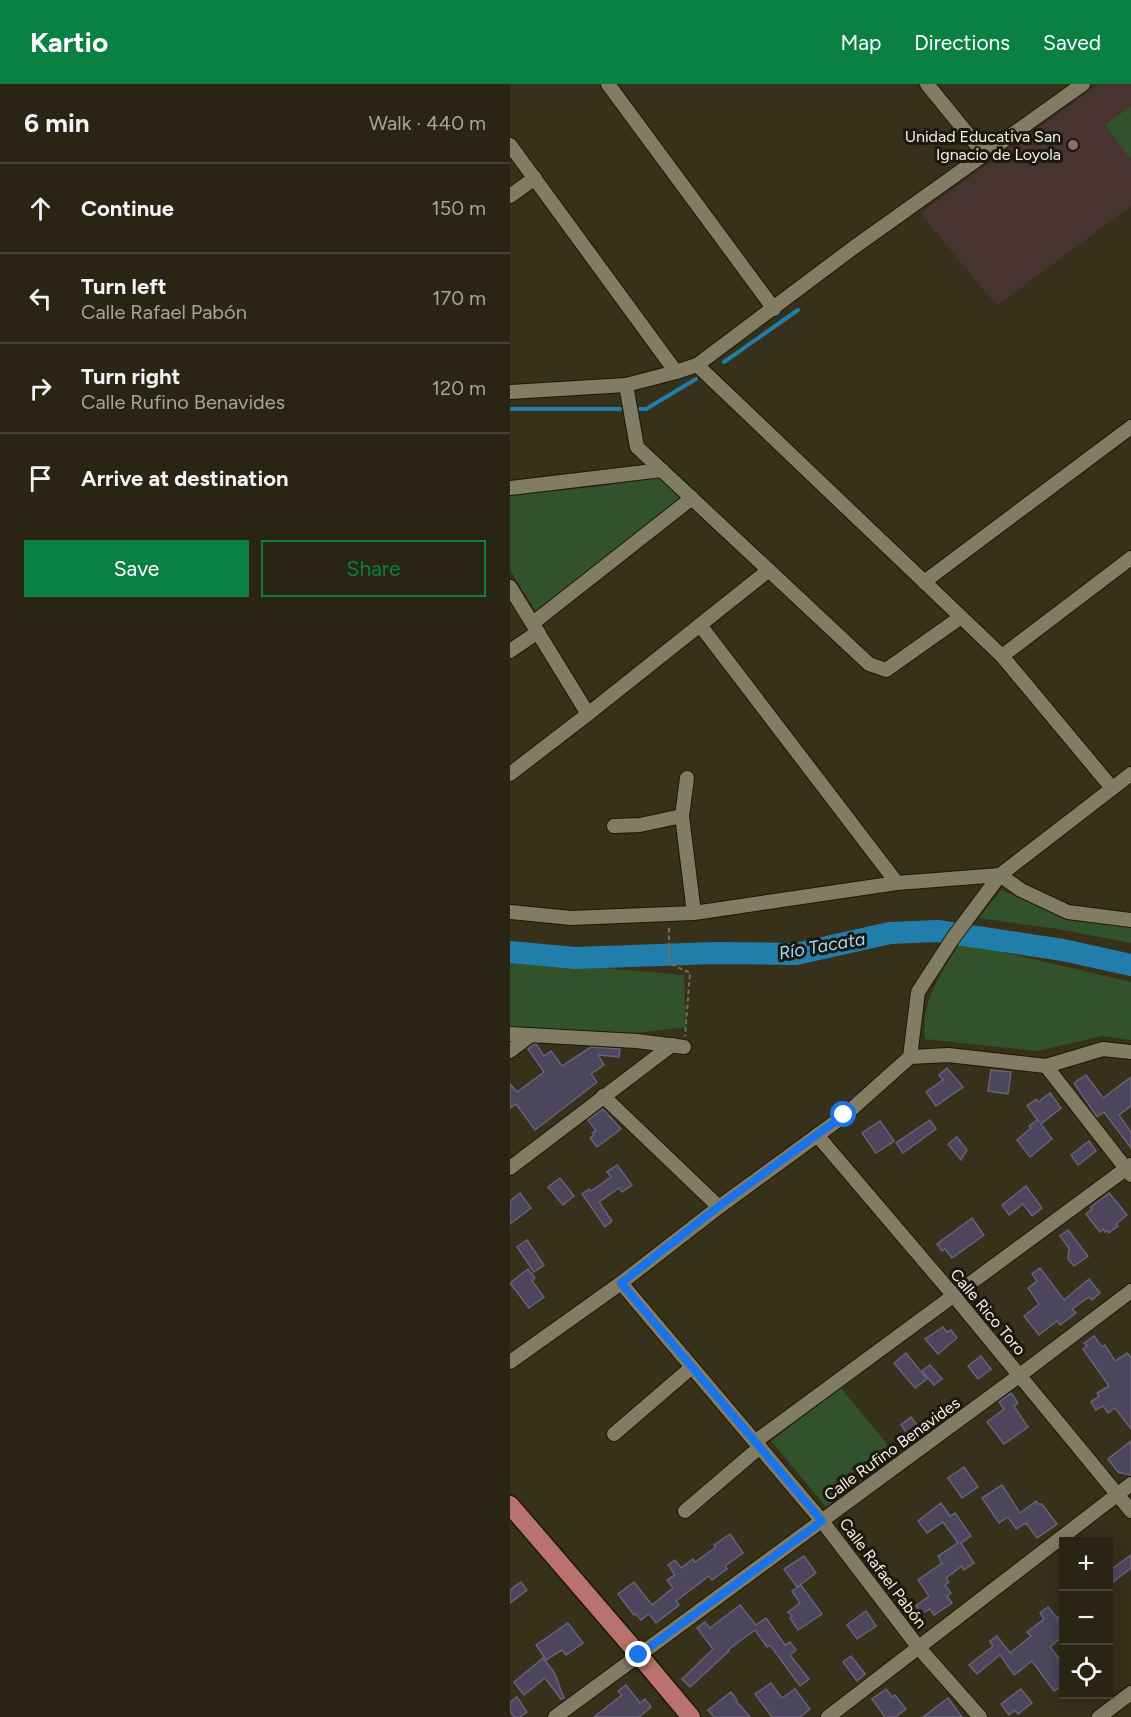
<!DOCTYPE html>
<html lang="en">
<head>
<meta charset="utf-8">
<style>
  :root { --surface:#292414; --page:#353022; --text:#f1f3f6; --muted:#a5a4a0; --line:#454134; --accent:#0b8043 }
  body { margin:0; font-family:Figtree,sans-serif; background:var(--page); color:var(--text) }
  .controls { position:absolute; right:18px; bottom:18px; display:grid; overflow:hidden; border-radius:0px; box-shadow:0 3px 15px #0003 }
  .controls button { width:54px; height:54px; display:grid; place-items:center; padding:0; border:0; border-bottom:2px solid var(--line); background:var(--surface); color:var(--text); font:30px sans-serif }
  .stop { position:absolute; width:18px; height:18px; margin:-14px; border:4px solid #1a73e8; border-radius:50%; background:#fff }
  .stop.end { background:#1a73e8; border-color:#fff; box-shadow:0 2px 6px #0008 }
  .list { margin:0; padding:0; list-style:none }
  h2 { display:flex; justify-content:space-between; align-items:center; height:78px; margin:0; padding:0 24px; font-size:26px }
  h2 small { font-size:20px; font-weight:400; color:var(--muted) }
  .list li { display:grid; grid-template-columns:39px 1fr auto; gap:18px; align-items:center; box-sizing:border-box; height:90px; padding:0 24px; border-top:2px solid var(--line) }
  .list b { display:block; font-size:22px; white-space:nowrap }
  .list p { margin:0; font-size:20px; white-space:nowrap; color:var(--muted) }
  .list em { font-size:20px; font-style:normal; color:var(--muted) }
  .actions { display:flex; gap:12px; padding:18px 24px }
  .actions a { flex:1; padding:14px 0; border:2px solid var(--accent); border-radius:0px; text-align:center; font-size:21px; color:var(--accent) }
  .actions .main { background:var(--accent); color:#fff }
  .icon { flex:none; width:33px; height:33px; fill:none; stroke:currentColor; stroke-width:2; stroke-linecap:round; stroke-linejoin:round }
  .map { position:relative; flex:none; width:621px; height:1633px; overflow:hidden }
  header { display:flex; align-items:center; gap:36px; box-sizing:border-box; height:84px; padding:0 30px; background:var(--accent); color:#fff }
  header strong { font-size:28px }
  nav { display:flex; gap:33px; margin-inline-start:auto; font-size:21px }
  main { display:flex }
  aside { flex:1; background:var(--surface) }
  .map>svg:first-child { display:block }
  .education { fill:#47332f }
  .green { fill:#31522a }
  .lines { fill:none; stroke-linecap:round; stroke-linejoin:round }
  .stream { stroke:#217eaa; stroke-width:4 }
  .river { stroke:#217eaa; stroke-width:22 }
  .building { fill:#4b465c; stroke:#676279; stroke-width:1.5 }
  .minor-casing { stroke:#1e1804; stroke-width:16 }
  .major-casing { stroke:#1e1804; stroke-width:21 }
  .path { stroke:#756f5d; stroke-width:2; stroke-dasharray:4.5 3; stroke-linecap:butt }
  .minor { stroke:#837c64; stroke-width:14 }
  .major { stroke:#ba726e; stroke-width:18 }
  .route { stroke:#1a73e8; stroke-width:8 }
  .education-dot { fill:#8d6e63; stroke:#1b190f; stroke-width:2 }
  .labels { text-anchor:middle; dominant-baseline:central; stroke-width:6; stroke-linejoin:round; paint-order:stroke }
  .poi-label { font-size:16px; fill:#f4f0e3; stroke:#1b190f; text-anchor:end }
  .street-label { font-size:16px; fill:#f4f0e3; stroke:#1b190f }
  .water-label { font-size:18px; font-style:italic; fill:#9ad9fe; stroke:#1b190f }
</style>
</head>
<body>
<header>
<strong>Kartio</strong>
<nav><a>Map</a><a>Directions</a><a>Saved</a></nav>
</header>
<main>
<aside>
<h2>6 min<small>Walk · 440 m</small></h2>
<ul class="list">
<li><svg class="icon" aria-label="ahead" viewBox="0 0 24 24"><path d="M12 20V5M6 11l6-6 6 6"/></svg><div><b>Continue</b></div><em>150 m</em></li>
<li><svg class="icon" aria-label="left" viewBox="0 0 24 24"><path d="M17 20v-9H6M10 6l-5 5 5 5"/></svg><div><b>Turn left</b><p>Calle Rafael Pabón</p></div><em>170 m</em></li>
<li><svg class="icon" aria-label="right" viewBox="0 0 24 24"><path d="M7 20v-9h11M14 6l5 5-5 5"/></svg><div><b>Turn right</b><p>Calle Rufino Benavides</p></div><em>120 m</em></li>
<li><svg class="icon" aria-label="arrive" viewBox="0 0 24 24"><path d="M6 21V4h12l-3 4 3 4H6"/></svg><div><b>Arrive at destination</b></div></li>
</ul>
<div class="actions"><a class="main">Save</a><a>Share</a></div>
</aside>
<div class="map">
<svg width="621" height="1633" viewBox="0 0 621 1633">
  <rect width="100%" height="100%" fill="#37301b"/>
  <path class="education" d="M589,0H621V122L487,222L410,129Z"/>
  <g class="green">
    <path d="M621,22V73L620,74L595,41Z"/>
    <path d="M149,390L174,413L27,529L0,486V411L93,402Z"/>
    <path d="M491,806L556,832L621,841V859L548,845L469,834Z"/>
    <path d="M450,858L621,898V956L592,952L527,967L415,955C410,917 432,889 450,858Z"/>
    <path d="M0,878H25L174,891L176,943L126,949L19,946L0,943Z"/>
    <path d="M331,1304L386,1371L316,1423L261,1357Z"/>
  </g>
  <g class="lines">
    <g class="stream">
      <path d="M214,278L288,226"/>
      <path d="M0,325H110"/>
      <path d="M130,325H136L186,295"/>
    </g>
    <path class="river" d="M0,868L65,874L205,869L286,870L380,849L427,847L553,866L621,881"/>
  </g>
  <g class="building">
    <path d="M24,960H26L34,972L41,967L52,982L81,963L110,965L109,973L88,971L94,981L81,990L87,998L25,1046L6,1020L0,1024V1000L7,1008L34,988L18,965Z"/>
    <path d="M437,984L453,1003L426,1022L416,1008L433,996L429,991Z"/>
    <path d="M481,986L501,988L498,1010L478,1007Z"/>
    <path d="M576,991L593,1014L621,993V1022L609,1031L621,1048V1064L594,1028L587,1033L564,999Z"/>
    <path d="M540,1009L551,1024L531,1040L542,1055L520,1073L507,1056L521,1044L519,1042L527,1036L529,1038L517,1022L526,1015L528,1018Z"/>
    <path d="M93,1025L111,1045L87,1063L80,1054L84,1051L82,1049L86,1047L78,1036Z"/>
    <path d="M420,1036L426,1045L393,1069L386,1059Z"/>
    <path d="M370,1037L384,1057L366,1069L352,1049Z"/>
    <path d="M447,1053L457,1066L451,1076L438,1060Z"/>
    <path d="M579,1057L586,1067L568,1081L561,1071Z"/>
    <path d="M107,1081L122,1101L112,1108L109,1104L89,1118L102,1137L95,1143L72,1110L79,1105L81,1107L101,1093L97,1088Z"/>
    <path d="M50,1094L64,1112L53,1121L38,1103Z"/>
    <path d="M516,1102L532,1124L522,1132L513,1120L499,1131L492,1121Z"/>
    <path d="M10,1109L21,1124L0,1140V1117Z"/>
    <path d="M599,1109L617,1131L606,1140L608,1142L599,1149L597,1146L595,1148L593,1145L590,1148L576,1130L582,1125L581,1123Z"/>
    <path d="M462,1134L474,1151L442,1174L435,1165L432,1167L427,1160Z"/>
    <path d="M558,1146L578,1172L564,1182L558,1175L559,1164L550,1152Z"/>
    <path d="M17,1156L34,1181L24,1188L7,1163Z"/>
    <path d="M530,1184L554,1216L579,1195L590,1209L582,1216L579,1213L562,1225L566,1229L550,1241L547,1237L529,1251L514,1232L529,1220L518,1204L527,1197L522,1190Z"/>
    <path d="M18,1185L25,1194L22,1197L34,1213L19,1224L0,1199Z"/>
    <path d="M433,1243L437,1248L441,1246L447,1254L428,1270L415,1255Z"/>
    <path d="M584,1252L592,1263L595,1261L605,1277L617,1269L621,1274V1345L605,1324L598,1329L593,1322L586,1326L581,1318L589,1312L587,1309L599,1302L573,1265L577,1262L574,1259Z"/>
    <path d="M396,1269L417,1295L405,1304L384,1279Z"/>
    <path d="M471,1272L481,1285L468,1295L458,1282Z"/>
    <path d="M420,1281L432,1295L424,1301L412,1287Z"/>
    <path d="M501,1309L508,1319L504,1322L518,1343L494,1360L477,1338L494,1325L489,1318Z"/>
    <path d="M401,1333L411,1347L401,1355L391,1341Z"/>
    <path d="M621,1357V1391H620L608,1388L598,1375Z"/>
    <path d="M454,1383L468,1403L452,1414L438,1394Z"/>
    <path d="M492,1401L510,1429L526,1417L528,1420H532L547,1440L527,1454L516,1439L506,1445L498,1433L489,1439L472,1414Z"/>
    <path d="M431,1419L440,1432L445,1429L461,1452L451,1459L464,1479L454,1486L452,1482L436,1494L439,1498L435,1501L441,1509L437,1512L442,1519L424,1531L420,1525L411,1530L406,1522L419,1512L408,1496L432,1479L428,1472L448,1459L433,1438L417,1449L408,1437Z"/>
    <path d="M220,1450L233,1469L215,1482L217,1485L202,1496L199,1492L166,1517L169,1521L146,1539L139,1530L131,1536L125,1529L124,1531L108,1510L124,1498L142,1521L163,1504L157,1496L165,1491L158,1481L165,1476L171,1484L183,1475L185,1478L206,1463L204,1461Z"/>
    <path d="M621,1471V1484L598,1502V1488Z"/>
    <path d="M294,1472L306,1489L287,1503L274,1485Z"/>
    <path d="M11,1498L17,1506L0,1519V1506Z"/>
    <path d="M291,1501L312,1530L288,1546L280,1534L282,1532L278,1528L290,1519L282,1507Z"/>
    <path d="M230,1521L246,1541L256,1534L275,1561L280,1558L286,1566L280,1571L299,1595L290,1602L260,1561L257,1563L245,1546L218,1566L219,1567L180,1603L172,1595L203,1565L187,1544L195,1538L200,1544Z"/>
    <path d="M538,1523L547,1534L554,1529V1551L540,1563L554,1581V1600L544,1607L522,1577L504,1591L490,1571L467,1590L459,1581L483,1562L480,1557L487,1552L500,1569L521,1552L517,1548L534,1535L530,1529Z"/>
    <path d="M356,1527L366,1542L347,1555L337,1541Z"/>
    <path d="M58,1539L73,1559L56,1571L52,1566L36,1576L26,1561Z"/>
    <path d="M341,1572L355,1590L347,1597L333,1578Z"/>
    <path d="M33,1574L44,1588L54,1614L51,1615L35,1594L14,1611L4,1598Z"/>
    <path d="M261,1599L272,1614L285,1605L300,1625L290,1633H262L245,1610Z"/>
    <path d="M116,1601L130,1619L135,1615L141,1623L129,1633H84L112,1611L108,1607Z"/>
    <path d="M376,1605L382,1613L385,1611L396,1625L385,1633H375L362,1615Z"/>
    <path d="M511,1605L522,1619L508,1630L505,1626L499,1631L491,1620Z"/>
    <path d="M221,1608L227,1616L226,1617L240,1633H204L198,1626Z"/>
    <path d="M7,1613L17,1628L10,1633H4L0,1627V1618Z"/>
    <path d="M438,1614L452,1633H413Z"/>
  </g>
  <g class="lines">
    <defs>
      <g id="minor">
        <path d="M98,0L264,225"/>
        <path d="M417,0L474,70"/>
        <path d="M0,61L166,288"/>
        <path d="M0,112L25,94"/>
        <path d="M187,281L492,572L602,704"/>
        <path d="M116,301L127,363L359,580L376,586L451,533"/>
        <path d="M0,308L116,301L166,288L187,281L343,164L573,0"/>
        <path d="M0,404L152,386"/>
        <path d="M414,498L621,343"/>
        <path d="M0,503L78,630"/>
        <path d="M23,539L182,414"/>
        <path d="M190,541L387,799"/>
        <path d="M0,567L28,548"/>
        <path d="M492,572L621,474"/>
        <path d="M0,690L78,630L259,486"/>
        <path d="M177,694L172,732L184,829"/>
        <path d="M104,742L130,741L172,732"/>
        <path d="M0,828L61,834L184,829L387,799L490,791L511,806L558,828L621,836"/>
        <path d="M0,950L127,957L174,963"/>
        <path d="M0,967L21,951"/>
        <path d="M400,973L438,971L536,982L593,965L621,968"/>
        <path d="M536,982L621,1091"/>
        <path d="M93,1012L209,1123"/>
        <path d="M307,1051L444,1212L621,1427"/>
        <path d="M0,1084L162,961"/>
        <path d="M111,1199L312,1437L409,1564L470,1633"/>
        <path d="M0,1278L111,1199L209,1123L335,1031L400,973L408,908L443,854L490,791L621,690"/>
        <path d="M104,1350L182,1283"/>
        <path d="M246,1357L621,1081"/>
        <path d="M175,1427L250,1363"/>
        <path d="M45,1633L510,1291L621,1207"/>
        <path d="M318,1633L621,1400"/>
        <path d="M589,1633L621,1609"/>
      </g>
      <path id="major" d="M0,1421L129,1571L181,1633"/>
    </defs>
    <use href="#minor" class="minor-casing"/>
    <use href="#major" class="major-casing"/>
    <path class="path" d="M159,844V879L180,889L175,952"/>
    <use href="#minor" class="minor"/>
    <use href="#major" class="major"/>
  </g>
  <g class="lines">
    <path class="route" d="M129,1571L312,1437L111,1199L208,1123L334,1031"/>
  </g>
  <circle class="education-dot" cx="563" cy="61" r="6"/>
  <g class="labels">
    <g class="poi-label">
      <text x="551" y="52">Unidad Educativa San<tspan x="551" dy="18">Ignacio de Loyola</tspan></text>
    </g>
    <g class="street-label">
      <text transform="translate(478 1228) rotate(50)">Calle Rico Toro</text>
      <text transform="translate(382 1365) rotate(-36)">Calle Rufino Benavides</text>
      <text transform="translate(373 1489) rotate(53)">Calle Rafael Pabón</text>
    </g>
    <g class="water-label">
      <text transform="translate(312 862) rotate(-10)">Río Tacata</text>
    </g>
  </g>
</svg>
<div class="controls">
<button>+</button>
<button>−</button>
<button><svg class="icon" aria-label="locate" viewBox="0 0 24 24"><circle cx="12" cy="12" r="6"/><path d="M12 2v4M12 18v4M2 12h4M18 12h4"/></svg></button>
</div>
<div class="stop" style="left:334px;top:1031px"></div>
<div class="stop end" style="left:129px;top:1571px"></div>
</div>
</main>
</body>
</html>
